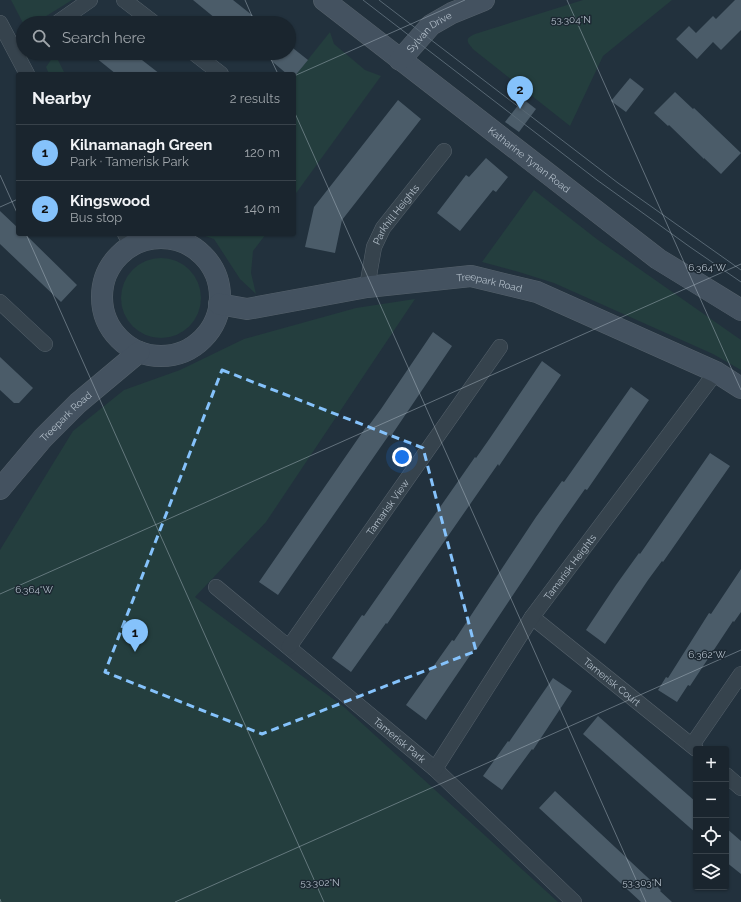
<!DOCTYPE html>
<html lang="en">
<head>
<meta charset="utf-8">
<style>
  :root { --surface:#1a252e; --page:#232d36; --text:#f1f3f6; --muted:#9fa5aa; --line:#38424a; --accent:#85c2fb }
  body { margin:0; font-family:Raleway,sans-serif; background:var(--page); color:var(--text) }
  .controls { position:absolute; right:12px; bottom:12px; display:grid; overflow:hidden; border-radius:4px; box-shadow:0 1px 3px #0004 }
  .controls button { width:36px; height:36px; display:grid; place-items:center; padding:0; border:0; border-bottom:1px solid var(--line); background:var(--surface); color:var(--text); font:20px sans-serif }
  .you { position:absolute; left:402px; top:457px; width:14px; height:14px; margin:-10px; border:3px solid #fff; border-radius:50%; background:#1a73e8; box-shadow:0 0 0 6px #1a73e833 }
  .badge { display:grid; place-items:center; width:26px; height:26px; border-radius:50%; background:var(--accent); color:#111; font-size:13px; font-weight:700 }
  .pin { position:absolute; translate:-50% -33px; filter:drop-shadow(0 1px 2px #0008) }
  .pin::after { content:''; position:absolute; top:21px; width:14px; height:12px; background:inherit; clip-path:polygon(0 0,100% 0,50% 100%) }
  .list { margin:0; padding:0; list-style:none }
  h2 { display:flex; justify-content:space-between; align-items:center; height:52px; margin:0; padding:0 16px; font-size:17px }
  h2 small { font-size:13px; font-weight:400; color:var(--muted) }
  .list li { display:grid; grid-template-columns:26px 1fr auto; gap:12px; align-items:center; box-sizing:border-box; height:56px; padding:0 16px; border-top:1px solid var(--line) }
  .list b { display:block; font-size:15px; white-space:nowrap }
  .list p { margin:0; font-size:13px; white-space:nowrap; color:var(--muted) }
  .list em { font-size:13px; font-style:normal; color:var(--muted) }
  .icon { flex:none; width:22px; height:22px; fill:none; stroke:currentColor; stroke-width:2; stroke-linecap:round; stroke-linejoin:round }
  .map { position:relative; flex:none; width:741px; height:902px; overflow:hidden }
  .search { position:absolute; background:var(--surface); box-shadow:0 1px 3px #0004; left:16px; top:16px; width:280px; height:44px; display:flex; align-items:center; gap:10px; box-sizing:border-box; padding:0 14px; border-radius:22px; color:var(--muted); font-size:15px }
  .panel { position:absolute; background:var(--surface); box-shadow:0 1px 3px #0004; left:16px; top:72px; width:280px; height:164px; border-radius:4px }
  .map>svg:first-child { display:block }
  .green { fill:#243e3e }
  .building { fill:#4b5c69 }
  .lines { fill:none; stroke-linecap:round; stroke-linejoin:round }
  .street-casing { stroke:#55616b; stroke-width:16 }
  .secondary-casing { stroke:#55616b; stroke-width:22 }
  .street { stroke:#36434d; stroke-width:15 }
  .secondary { stroke:#445260; stroke-width:21 }
  .tram { stroke:#586874; stroke-width:1 }
  .marked { fill:none; stroke:#85c2fb; stroke-width:3; stroke-dasharray:8 5; stroke-linejoin:round }
  .ticks { fill:none; stroke:#b2bec9; stroke-width:1; stroke-opacity:0.45 }
  .labels { text-anchor:middle; dominant-baseline:central; stroke-width:3; stroke-linejoin:round; paint-order:stroke }
  .street-label { font-size:10px; fill:#b2bec9; stroke:#1c2832 }
  .ticks-label { font-size:10px; text-anchor:middle; fill:#b2bec9; stroke:#1c2832; stroke-width:3; stroke-linejoin:round; paint-order:stroke }
</style>
</head>
<body>
<div class="map">
<svg width="741" height="902" viewBox="0 0 741 902">
  <rect width="100%" height="100%" fill="#22313d"/>
  <g class="green">
    <path d="M11,0H72L35,23H23Z"/>
    <path d="M583,0H672L603,56L570,126L474,50C468,43 463,39 475,34Z"/>
    <path d="M330,32L334,44L365,70L381,76L294,196V77Z"/>
    <path d="M55,54L64,72L66,74H49L46,67Z"/>
    <path d="M534,190L598,240L741,340V370L713,354L554,283L519,272L482,262Z"/>
    <path d="M199,234H266L253,251L251,273L256,294L240,279L214,239Z"/>
    <circle cx="161" cy="298" r="40"/>
    <path d="M415,299L266,522L195,597L344,707L558,902H0V550L73,431L124,390L180,370L244,339L356,308Z"/>
  </g>
  <g class="building">
    <path d="M193,0H233L262,23H221Z"/>
    <path d="M735,0H741V30L721,50L713,42L697,59L676,39L689,26L696,33L713,16L716,19Z"/>
    <path d="M289,45L308,60L294,77V74H287L262,53H289Z"/>
    <path d="M90,53H133L160,74H116Z"/>
    <path d="M630,78L644,89L626,112L611,101Z"/>
    <path d="M675,92L693,109L694,108L741,153L721,174L704,158V159L669,125L668,126L654,113Z"/>
    <path d="M523,99L536,109L519,132L505,122Z"/>
    <path d="M398,100L421,119L342,220L335,253L305,247L314,207Z"/>
    <path d="M486,158L508,177L496,192L493,190L460,231L437,213L466,175L469,177Z"/>
    <path d="M0,211L18,228V234H25L77,285L61,302L0,244Z"/>
    <path d="M433,332L452,346L391,436L389,435L278,595L259,582L366,427L367,428L381,409Z"/>
    <path d="M0,357L33,388L19,403H14L0,390Z"/>
    <path d="M542,361L561,375L499,466L498,464L387,624L386,623L351,672L332,658L362,615L364,616L475,457L476,458L490,438Z"/>
    <path d="M631,387L649,400L587,490L585,489L559,526L477,649L475,648L426,720L406,705L452,640L454,641L536,517L562,481L564,482Z"/>
    <path d="M710,453L730,466L663,562L662,561L648,580L605,644L586,630L616,585L639,553L640,554Z"/>
    <path d="M741,569V612L734,622L733,621L690,686L688,685L677,702L658,690L666,677L668,678L709,613L711,614Z"/>
    <path d="M553,678L572,691L533,750L532,749L502,790L483,776L508,741L509,742Z"/>
    <path d="M598,716L696,802V833L583,734Z"/>
    <path d="M555,791L661,890L660,891L672,902H641L539,808Z"/>
    <path d="M726,828L741,841V874L726,862Z"/>
  </g>
  <g class="lines">
    <defs>
      <g id="street">
        <path d="M124,0L154,23"/>
        <path d="M0,23L27,74"/>
        <path d="M57,23L90,0"/>
        <path d="M194,53L221,74"/>
        <path d="M125,234L132,245"/>
        <path id="s1" d="M367,287L374,247L383,228L444,151"/>
        <path d="M0,302L45,344"/>
        <path id="s2" d="M216,587L435,769L574,902"/>
        <path id="s3" d="M532,617L696,749"/>
        <path id="s4" d="M289,647L500,347"/>
        <path d="M692,745L741,674"/>
        <path id="s5" d="M435,769L532,617L716,372"/>
        <path d="M726,775L741,788"/>
      </g>
      <g id="secondary">
        <path id="s6" d="M324,0L658,259L741,310"/>
        <path id="s7" d="M400,60L431,25L452,13L484,0"/>
        <circle cx="161" cy="297" r="59"/>
        <path id="s8" d="M219,304L247,309L367,287L471,276L537,292L716,372L741,388"/>
        <path id="s9" d="M0,489L43,438L78,403L139,352"/>
      </g>
    </defs>
    <use href="#street" class="street-casing"/>
    <use href="#secondary" class="secondary-casing"/>
    <use href="#street" class="street"/>
    <use href="#secondary" class="secondary"/>
    <g class="tram">
      <path d="M363,0L597,180L690,247L741,282"/>
      <path d="M379,0L618,183L741,270"/>
    </g>
  </g>
  <path class="marked" d="M222,370L423,448L476,651L262,734L105,672Z"/>
  <path class="ticks" d="M245,0L255,23M567,0L741,390M268,53L278,74M294,76L465,0M294,111L646,902M0,175L18,215M0,207L18,199M26,234L324,902M0,594L741,264M0,899L1,902M175,902L741,650"/>
  <g class="labels">
    <g class="street-label">
      <text stroke="none"><textPath href="#s7" startOffset="41">Sylvan Drive</textPath></text>
      <text stroke="none"><textPath href="#s6" startOffset="260">Katharine Tynan Road</textPath></text>
      <text stroke="none"><textPath href="#s1" startOffset="80">Parkhill Heights</textPath></text>
      <text stroke="none"><textPath href="#s8" startOffset="274">Treepark Road</textPath></text>
      <text stroke="none"><textPath href="#s9" startOffset="98">Treepark Road</textPath></text>
      <text stroke="none"><textPath href="#s4" startOffset="171">Tamarisk View</textPath></text>
      <text stroke="none"><textPath href="#s5" startOffset="243">Tamarisk Heights</textPath></text>
      <text stroke="none"><textPath href="#s3" startOffset="103">Tamerisk Court</textPath></text>
      <text stroke="none"><textPath href="#s2" startOffset="239">Tamerisk Park</textPath></text>
    </g>
  </g>
  <g class="ticks-label">
    <text x="571" y="23">53.304°N</text>
    <text x="707" y="271">6.364°W</text>
    <text x="34" y="593">6.364°W</text>
    <text x="707" y="658">6.362°W</text>
    <text x="320" y="886">53.302°N</text>
    <text x="642" y="886">53.303°N</text>
  </g>
</svg>
<div class="controls">
<button>+</button>
<button>−</button>
<button><svg class="icon" aria-label="locate" viewBox="0 0 24 24"><circle cx="12" cy="12" r="6"/><path d="M12 2v4M12 18v4M2 12h4M18 12h4"/></svg></button>
<button><svg class="icon" aria-label="layers" viewBox="0 0 24 24"><path d="M12 4l9 5-9 5-9-5zM3 14l9 5 9-5"/></svg></button>
</div>
<div class="you"></div>
<div class="pin badge" style="left:135px;top:652px">1</div>
<div class="pin badge" style="left:520px;top:109px">2</div>
<div class="search"><svg class="icon" aria-label="search" viewBox="0 0 24 24"><circle cx="10" cy="10" r="6"/><path d="M15 15l6 6"/></svg>Search here</div>
<section class="panel">
<h2>Nearby<small>2 results</small></h2>
<ul class="list">
<li><span class="badge">1</span><div><b>Kilnamanagh Green</b><p>Park · Tamerisk Park</p></div><em>120 m</em></li>
<li><span class="badge">2</span><div><b>Kingswood</b><p>Bus stop</p></div><em>140 m</em></li>
</ul>
</section>
</div>
</body>
</html>
